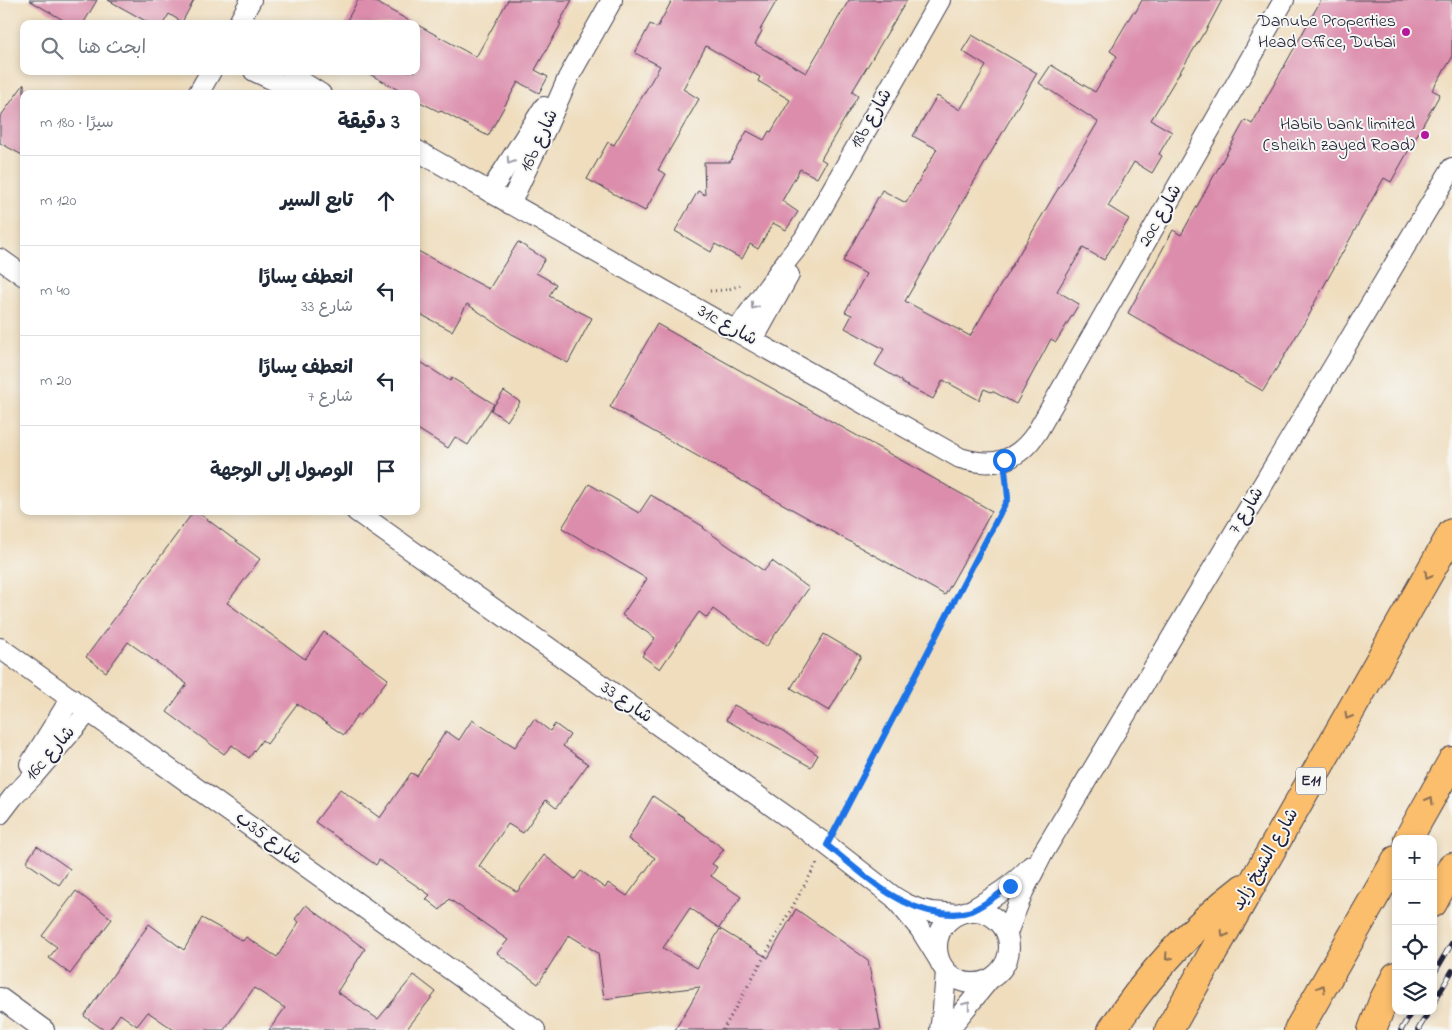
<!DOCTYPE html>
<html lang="ar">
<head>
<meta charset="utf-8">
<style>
  :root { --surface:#fff; --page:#f2f2f3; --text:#1f2937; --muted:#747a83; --line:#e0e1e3 }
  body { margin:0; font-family:"Indie Flower","Playpen Sans Arabic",sans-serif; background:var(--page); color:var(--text); direction:rtl }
  .controls { position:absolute; right:15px; bottom:15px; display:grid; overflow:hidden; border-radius:10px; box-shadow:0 2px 8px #0003 }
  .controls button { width:45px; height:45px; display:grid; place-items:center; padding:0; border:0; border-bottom:1px solid var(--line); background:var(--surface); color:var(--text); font:25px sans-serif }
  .stop { position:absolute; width:15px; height:15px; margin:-11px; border:4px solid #1a73e8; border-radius:50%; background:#fff }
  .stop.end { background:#1a73e8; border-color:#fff; box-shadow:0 1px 5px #0008 }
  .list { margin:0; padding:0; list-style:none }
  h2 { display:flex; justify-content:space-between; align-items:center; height:65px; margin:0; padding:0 20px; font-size:21px }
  h2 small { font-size:16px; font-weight:400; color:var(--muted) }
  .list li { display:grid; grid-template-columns:32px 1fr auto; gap:15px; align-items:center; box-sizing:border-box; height:90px; padding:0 20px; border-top:1px solid var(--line) }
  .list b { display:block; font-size:19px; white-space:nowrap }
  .list p { margin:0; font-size:16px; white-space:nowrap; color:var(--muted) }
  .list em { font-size:16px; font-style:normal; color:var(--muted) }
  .icon { flex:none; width:28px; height:28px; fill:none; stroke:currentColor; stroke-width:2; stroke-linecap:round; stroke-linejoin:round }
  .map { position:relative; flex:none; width:1452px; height:1030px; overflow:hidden; direction:ltr }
  .search { position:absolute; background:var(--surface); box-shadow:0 2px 8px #0003; left:20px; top:20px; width:400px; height:55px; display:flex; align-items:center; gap:12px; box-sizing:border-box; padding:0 18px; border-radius:10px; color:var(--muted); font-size:19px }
  .panel { position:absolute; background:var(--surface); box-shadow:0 2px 8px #0003; left:20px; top:90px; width:400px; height:425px; border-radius:10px; direction:rtl }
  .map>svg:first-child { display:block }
  .building { fill:#dc8dac }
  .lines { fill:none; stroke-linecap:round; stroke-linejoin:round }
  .street-casing { stroke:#413e4e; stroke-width:22 }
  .highway-casing { stroke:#413e4e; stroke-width:30 }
  .path { stroke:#413e4e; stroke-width:3; stroke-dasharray:1 4; stroke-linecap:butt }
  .street { stroke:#fff; stroke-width:20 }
  .highway { stroke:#fabe6d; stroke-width:28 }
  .rail-casing { stroke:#22223b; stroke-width:5.5 }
  .rail { stroke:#f6f6f2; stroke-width:4; stroke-dasharray:11; stroke-linecap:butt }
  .oneway { stroke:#9c9ca7 }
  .oneway2 { stroke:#8e7054 }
  .route { stroke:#1a73e8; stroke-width:6 }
  .poi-dot { fill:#b5179e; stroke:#f6f6f2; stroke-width:2 }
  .labels { text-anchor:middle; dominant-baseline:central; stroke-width:4; stroke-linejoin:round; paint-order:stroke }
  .shield { fill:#f6f6f2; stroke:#626272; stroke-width:1 }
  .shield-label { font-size:16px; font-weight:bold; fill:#22223b }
  .poi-label { font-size:18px; fill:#22223b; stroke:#f6f6f2; text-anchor:end }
  .street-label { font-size:18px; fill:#22223b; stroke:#f6f6f2 }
</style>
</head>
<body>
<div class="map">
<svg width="1452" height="1030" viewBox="0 0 1452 1030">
  <rect width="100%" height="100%" fill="#f6f6f2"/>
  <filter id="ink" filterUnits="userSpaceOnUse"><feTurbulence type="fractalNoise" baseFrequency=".02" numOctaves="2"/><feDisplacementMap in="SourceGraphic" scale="10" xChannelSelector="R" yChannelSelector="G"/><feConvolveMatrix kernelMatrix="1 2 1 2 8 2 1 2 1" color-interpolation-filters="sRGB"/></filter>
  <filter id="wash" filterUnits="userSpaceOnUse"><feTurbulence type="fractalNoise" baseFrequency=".0096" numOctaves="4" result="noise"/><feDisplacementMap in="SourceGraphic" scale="20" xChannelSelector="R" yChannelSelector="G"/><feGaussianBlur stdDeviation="1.12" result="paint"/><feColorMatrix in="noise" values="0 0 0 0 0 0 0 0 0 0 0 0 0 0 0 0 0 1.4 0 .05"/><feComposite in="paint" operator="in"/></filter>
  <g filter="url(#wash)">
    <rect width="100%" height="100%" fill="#efddbd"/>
    <g id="blocks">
      <g class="building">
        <path d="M29,0H97L83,24H70Z"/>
        <path d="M108,0H194L182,22L169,14L163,24H151Z"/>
        <path d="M358,0H372L415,24H345Z"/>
        <path d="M508,0H572L559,23L561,24L535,70L548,77L539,93L518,82L488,136L441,111L440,112L416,100V94H406L364,71H416V24L476,57Z"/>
        <path d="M672,0H777L760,30L762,31L755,44L806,73L849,0H907L852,92L858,96L821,159L826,162L817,178L800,169L782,201L798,212L786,230L773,223L758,249L750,244L742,259L715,244L711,252L675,231L698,191L705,195L704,162H730L747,131L764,140L769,131L771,132L790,100L758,81L760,77L706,46L683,89L699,99L658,170L666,174L645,211L587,179L608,142L614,145L660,66L635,53L650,24L657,28Z"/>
        <path d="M1142,0H1222L1204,34H1203L1151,120L1172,132L1159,154L1162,156L1152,173L1134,162L1108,206L1129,219L1104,260L1083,248L1057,291L1079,304L1056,342L1051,339L1016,404L992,391L991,392L984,389L979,400L943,380L933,399L902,383V381L875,365L884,349L845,328L852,315L845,312L866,274L843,261L882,190L906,203L937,149L913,136L937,96L960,110L986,66L962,51L972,35L1037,73L905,301L970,336L1098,122L1039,83L1051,65L1095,92L1117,56L1110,51L1133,12L1135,13Z"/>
        <path d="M1321,0H1452V58L1432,90L1440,94L1391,182L1384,178L1311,309L1312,310L1263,391L1128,313L1173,230L1181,235L1245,120L1252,124Z"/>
        <path d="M24,84V156L0,143V117Z"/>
        <path d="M518,242L545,259L536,273L556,284L549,296L592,318L568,363L512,334L467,304L452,331L416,312V250L489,289Z"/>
        <path d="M657,324L992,511L945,595L610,407Z"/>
        <path d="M416,359L450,381L452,378L494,404L468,445L455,437L448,448L416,428Z"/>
        <path d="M504,391L520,402L507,421L491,410Z"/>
        <path d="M589,484L639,513L651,495L704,527L703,528L764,571L772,561L809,588L766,647L713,609L707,618L699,612L660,669L642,656L655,638L622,615L647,579L562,528Z"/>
        <path d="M194,511H196L260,559L227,603L305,659L324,632L388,679L360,716L358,714L344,735L297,704L267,744L262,740L249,758L232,745L224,754L167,712L187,684L128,642L106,672L86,657Z"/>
        <path d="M824,634L861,656L829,711L791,688Z"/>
        <path d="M734,705L780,729L818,755L811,767L726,720Z"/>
        <path d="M534,719L550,731L555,724L570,735L563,746L588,764L556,808L546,800L523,833L508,824L479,866L517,892L544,855L575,879L581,871L605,888L608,883L627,896L655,858L628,839L653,796L685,818L684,819L724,849L712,864L717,867L711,876L741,897L719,928L690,908L663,948L697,968L720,929L768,958L796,909L868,960L881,1030H675L700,987L604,999L598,953L569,935L538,984L497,953L508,940L449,899L440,910L426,899L430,895L379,860L376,865L315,822L340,789L380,818L411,773L417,776L446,731L459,740L472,720L515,747Z"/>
        <path d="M37,846L70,869L59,885L26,862Z"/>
        <path d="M76,891L112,919L70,974L49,958L57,947L42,936Z"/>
        <path d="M306,905L365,949L337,992L378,1019L414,975L436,992L406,1030H269L285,1008L254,988L224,1030H174L148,1012L137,1026L120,1014L109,1030H104L84,1016L149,924L184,950L202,918L243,941L246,937L277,957L299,922L295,919Z"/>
      </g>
    </g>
  </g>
  <g filter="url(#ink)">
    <use href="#blocks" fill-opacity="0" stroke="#413e4e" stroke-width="1"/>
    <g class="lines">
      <defs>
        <g id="street">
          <path d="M238,24L251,0"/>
          <path d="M254,71L303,94"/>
          <path d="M293,76L321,94"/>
          <path d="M198,94L211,71"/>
          <path d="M416,150L960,458C994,468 1017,462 1037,432L1284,0"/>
          <path d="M490,192L544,107"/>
          <path d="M510,204L547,126L568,78L612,0"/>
          <path d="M0,259L24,276"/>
          <path d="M736,331L788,259L804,239L940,0"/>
          <path d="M753,340L789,275"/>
          <path d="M356,511L827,845L894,897L906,904L918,909L932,912L959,914"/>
          <path d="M0,648L535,1030"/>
          <path d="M30,764L71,698"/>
          <path d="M0,814L13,797L34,775L89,711"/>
          <path d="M897,901L920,929L938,958"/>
          <circle cx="973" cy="947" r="36"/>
          <path d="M970,911C992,898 1014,885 1031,866"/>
          <path d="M1007,933L1023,892L1043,853L1452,168"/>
          <path d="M0,998L44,1030"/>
          <path d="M940,1030L943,1009L946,971"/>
          <path d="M948,1030L988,981"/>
        </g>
        <g id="highway">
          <path d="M1408,839L1452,761"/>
          <path d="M1433,903L1452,867"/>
          <path d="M1112,1030C1147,976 1192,927 1243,888"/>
          <path d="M1169,1030L1452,533"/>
          <path d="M1298,1030L1396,860"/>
          <path d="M1372,1030L1383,1001L1396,976"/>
        </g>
      </defs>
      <use href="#street" class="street-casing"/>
      <use href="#highway" class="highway-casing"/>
      <g class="path">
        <path d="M710,291L726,290L741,285"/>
        <path d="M836,827L1009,498L1006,480"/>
        <path d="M723,1030L817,863"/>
      </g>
      <use href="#street" class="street"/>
      <use href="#highway" class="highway"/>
      <defs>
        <g id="rail">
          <path d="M1433,975L1452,943"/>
          <path d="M1433,1004L1452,971"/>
          <path d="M1401,1030L1412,1011"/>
          <path d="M1418,1030L1429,1011"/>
        </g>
      </defs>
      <use href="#rail" class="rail-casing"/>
      <use href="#rail" class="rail"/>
    </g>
    <defs><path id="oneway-chevron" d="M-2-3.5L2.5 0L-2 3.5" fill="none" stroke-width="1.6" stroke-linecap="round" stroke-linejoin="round" transform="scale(1.25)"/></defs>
    <g class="oneway">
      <use href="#oneway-chevron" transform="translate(510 161) rotate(123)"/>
      <use href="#oneway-chevron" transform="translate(754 306) rotate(126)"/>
      <use href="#oneway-chevron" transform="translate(967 1005) rotate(-51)"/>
    </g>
    <g class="oneway2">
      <use href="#oneway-chevron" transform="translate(1428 575) rotate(120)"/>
      <use href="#oneway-chevron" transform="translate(1348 716) rotate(120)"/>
      <use href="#oneway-chevron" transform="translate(1430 800) rotate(-60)"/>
      <use href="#oneway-chevron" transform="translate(1224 934) rotate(120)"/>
      <use href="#oneway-chevron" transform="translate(1168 957) rotate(132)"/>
      <use href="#oneway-chevron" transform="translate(1322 988) rotate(-60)"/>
    </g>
  </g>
  <g class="lines" filter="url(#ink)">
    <path class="route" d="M1004,460L1008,498L827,845C861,872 896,908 940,913C950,914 961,915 971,911C985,905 997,895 1010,886"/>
  </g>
  <g class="poi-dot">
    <circle cx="1406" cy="32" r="5"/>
    <circle cx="1425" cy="135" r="5"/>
  </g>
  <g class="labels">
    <rect class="shield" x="1296" y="767.5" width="30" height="27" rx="4"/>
    <g class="shield-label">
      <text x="1311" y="781">E11</text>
    </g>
    <g class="poi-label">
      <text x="1396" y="22">Danube Properties<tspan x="1396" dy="21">Head Office, Dubai</tspan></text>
      <text x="1415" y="125">Habib bank limited<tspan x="1415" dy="21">(sheikh zayed Road)</tspan></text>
    </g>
    <g class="street-label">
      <text transform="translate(872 119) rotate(-60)">18b شارع</text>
      <text transform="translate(540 141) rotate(-65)">16b شارع</text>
      <text transform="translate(1161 216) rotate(-60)">20c شارع</text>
      <text transform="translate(727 326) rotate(29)">31c شارع</text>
      <text transform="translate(1247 511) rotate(-59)">شارع 7</text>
      <text transform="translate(626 703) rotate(35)">شارع 33</text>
      <text transform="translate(51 754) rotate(-49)">16c شارع</text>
      <text transform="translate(268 839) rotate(36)">شارع 35ب</text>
      <text transform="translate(1266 860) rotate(-60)">شارع الشيخ زايد</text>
    </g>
  </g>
</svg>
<div class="controls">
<button>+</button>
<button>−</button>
<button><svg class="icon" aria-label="locate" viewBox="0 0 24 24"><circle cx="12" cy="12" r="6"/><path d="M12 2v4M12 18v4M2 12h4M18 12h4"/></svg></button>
<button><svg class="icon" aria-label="layers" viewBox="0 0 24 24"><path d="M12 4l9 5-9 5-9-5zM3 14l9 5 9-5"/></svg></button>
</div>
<div class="stop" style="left:1004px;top:460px"></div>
<div class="stop end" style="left:1010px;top:886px"></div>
<div class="search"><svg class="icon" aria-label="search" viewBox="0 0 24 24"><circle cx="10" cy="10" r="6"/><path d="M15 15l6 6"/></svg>ابحث هنا</div>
<section class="panel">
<h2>3 دقيقة<small>سيرًا · 180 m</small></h2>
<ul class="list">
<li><svg class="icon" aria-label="ahead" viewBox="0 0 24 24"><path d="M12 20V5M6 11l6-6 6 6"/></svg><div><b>تابع السير</b></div><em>120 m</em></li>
<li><svg class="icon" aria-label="left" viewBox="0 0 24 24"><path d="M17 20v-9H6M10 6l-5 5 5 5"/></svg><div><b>انعطف يسارًا</b><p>شارع 33</p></div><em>40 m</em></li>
<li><svg class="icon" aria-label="left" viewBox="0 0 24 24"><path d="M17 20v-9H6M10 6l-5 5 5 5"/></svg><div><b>انعطف يسارًا</b><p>شارع 7</p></div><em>20 m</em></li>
<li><svg class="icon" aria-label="arrive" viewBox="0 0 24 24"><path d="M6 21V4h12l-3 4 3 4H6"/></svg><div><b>الوصول إلى الوجهة</b></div></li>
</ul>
</section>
</div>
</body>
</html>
